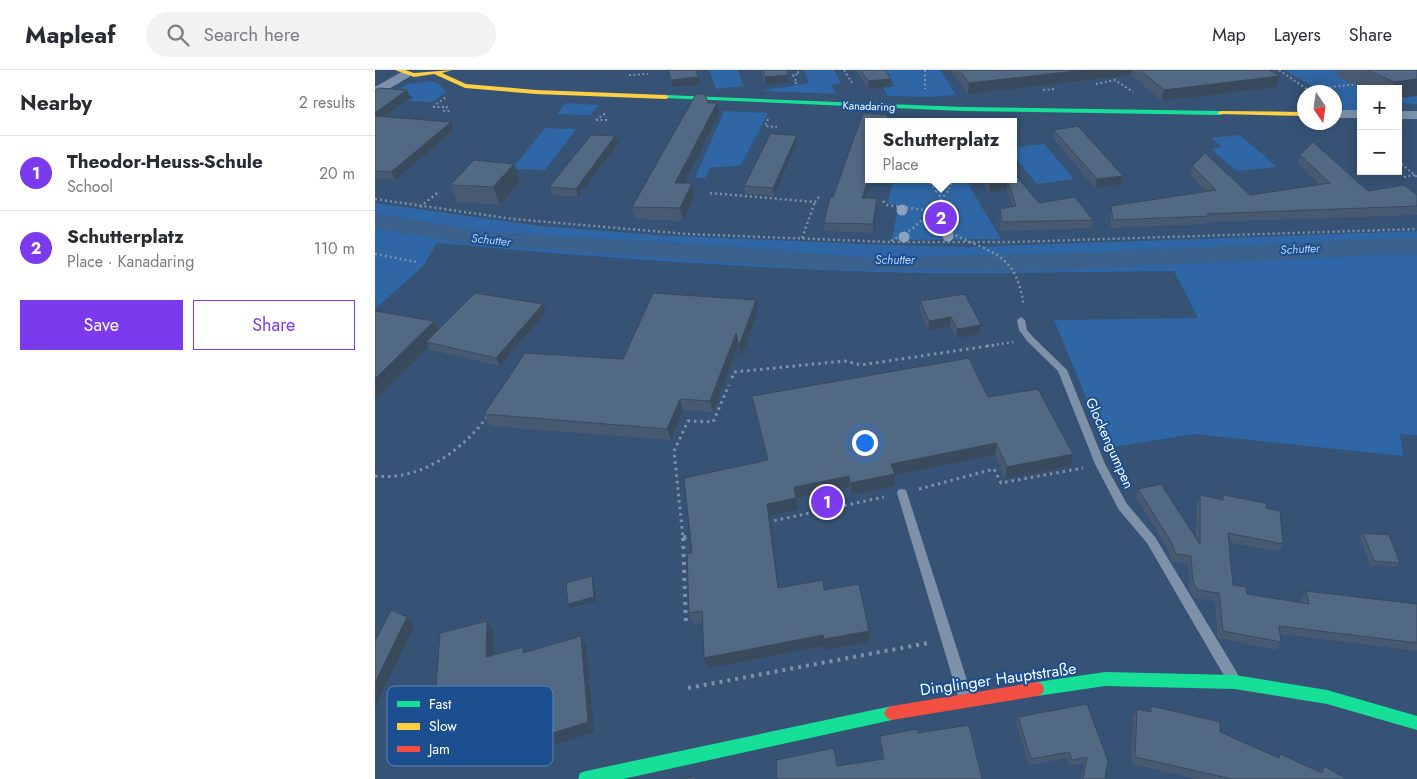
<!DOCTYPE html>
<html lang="en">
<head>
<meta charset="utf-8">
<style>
  :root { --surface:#fff; --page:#f2f2f3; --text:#2b2b33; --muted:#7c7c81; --line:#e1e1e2; --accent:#7c3aed }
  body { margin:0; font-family:Jost,sans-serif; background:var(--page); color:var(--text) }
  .controls { position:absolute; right:15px; top:15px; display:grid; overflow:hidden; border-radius:0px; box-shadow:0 2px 12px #0003 }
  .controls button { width:45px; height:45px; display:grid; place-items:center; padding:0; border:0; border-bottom:1px solid var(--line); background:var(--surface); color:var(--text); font:25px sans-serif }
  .compass { position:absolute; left:922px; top:15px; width:45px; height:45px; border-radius:50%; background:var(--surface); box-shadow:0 2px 12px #0003; rotate:167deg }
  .you { position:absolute; left:489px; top:372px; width:18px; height:18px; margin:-12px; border:4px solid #fff; border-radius:50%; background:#1a73e8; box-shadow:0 0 0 8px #1a73e833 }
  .badge { display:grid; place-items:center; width:32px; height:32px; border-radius:50%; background:var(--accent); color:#fff; font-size:16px; font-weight:700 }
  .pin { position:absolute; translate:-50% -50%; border:2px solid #fff; box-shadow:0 1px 5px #0006 }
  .popup { position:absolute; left:490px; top:48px; width:152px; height:65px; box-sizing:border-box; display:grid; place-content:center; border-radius:0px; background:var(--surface); filter:drop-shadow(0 1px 4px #0005); font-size:16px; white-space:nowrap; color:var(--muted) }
  .popup b { font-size:19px; color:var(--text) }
  .popup::after { content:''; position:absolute; left:50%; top:100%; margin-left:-10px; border:10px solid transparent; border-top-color:var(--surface) }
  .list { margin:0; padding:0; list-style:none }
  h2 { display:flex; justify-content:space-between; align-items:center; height:65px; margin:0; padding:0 20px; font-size:21px }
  h2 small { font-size:16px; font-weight:400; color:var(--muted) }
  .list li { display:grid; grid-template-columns:32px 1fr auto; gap:15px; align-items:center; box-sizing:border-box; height:75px; padding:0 20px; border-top:1px solid var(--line) }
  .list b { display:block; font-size:19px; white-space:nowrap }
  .list p { margin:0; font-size:16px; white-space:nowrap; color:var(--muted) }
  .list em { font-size:16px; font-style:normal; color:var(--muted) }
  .actions { display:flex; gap:10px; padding:15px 20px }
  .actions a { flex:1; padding:11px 0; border:1px solid var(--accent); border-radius:0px; text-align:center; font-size:18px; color:var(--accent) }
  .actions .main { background:var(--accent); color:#fff }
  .icon { flex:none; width:28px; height:28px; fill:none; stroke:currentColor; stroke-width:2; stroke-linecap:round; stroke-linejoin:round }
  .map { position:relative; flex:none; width:1042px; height:709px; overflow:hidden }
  header { display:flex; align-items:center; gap:30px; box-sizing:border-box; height:70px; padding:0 25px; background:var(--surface); border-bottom:1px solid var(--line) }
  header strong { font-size:24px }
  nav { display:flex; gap:28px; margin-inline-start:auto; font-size:18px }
  .search { width:350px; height:45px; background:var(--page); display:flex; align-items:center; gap:12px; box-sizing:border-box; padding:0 18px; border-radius:28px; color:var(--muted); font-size:19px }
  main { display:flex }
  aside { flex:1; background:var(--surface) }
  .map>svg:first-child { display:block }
  .green { fill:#2f66a5 }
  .water { fill:#3b618d }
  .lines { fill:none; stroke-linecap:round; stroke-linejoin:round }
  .path-far3 { stroke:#7d92a8; stroke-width:2; stroke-dasharray:2 2.5; stroke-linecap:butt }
  .path-far2 { stroke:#7d92a8; stroke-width:2.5; stroke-dasharray:2 3; stroke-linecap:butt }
  .path-far1 { stroke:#7d92a8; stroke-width:3; stroke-dasharray:2.5 4; stroke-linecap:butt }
  .path { stroke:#7d92a8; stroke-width:4; stroke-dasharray:3 5; stroke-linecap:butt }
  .lane { fill:#7d92a8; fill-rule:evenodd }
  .street { fill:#7d92a8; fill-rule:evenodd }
  .fast { fill:#16e098; fill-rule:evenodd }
  .slow { fill:#ffcf43; fill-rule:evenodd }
  .jam { fill:#f24e42; fill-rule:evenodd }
  .tree { fill:#8aa2be }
  .wall { fill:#475a72 }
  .shaded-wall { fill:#394a5c }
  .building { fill:#526984; stroke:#394a5c }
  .labels { text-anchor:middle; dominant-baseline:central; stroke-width:4; stroke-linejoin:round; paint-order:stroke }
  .far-street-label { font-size:11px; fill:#fff; stroke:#1b4f8f }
  .far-water-label { font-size:12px; font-style:italic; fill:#b5d3f5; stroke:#1b4f8f }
  .street-label { font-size:14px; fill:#fff; stroke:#1b4f8f }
  .near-street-label { font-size:16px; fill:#fff; stroke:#1b4f8f }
  .key { fill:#1b4f8f; stroke:#5f84b1; stroke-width:1 }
  .key-label { font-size:14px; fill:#fff }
</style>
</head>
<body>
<header>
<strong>Mapleaf</strong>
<div class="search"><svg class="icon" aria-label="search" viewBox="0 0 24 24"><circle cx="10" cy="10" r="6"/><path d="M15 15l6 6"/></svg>Search here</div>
<nav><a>Map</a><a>Layers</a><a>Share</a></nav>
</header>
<main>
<aside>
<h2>Nearby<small>2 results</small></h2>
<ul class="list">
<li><span class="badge">1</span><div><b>Theodor-Heuss-Schule</b><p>School</p></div><em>20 m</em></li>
<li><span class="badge">2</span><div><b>Schutterplatz</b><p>Place · Kanadaring</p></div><em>110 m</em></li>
</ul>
<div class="actions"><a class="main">Save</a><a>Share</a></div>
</aside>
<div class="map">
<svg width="1042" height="709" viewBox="0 0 1042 709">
  <rect width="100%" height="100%" fill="#365274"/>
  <g class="green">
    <path d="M334,0H363L368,16L341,19Z"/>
    <path d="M429,0H459L466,13L456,15L461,24L386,21L434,13Z"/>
    <path d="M510,0H565L581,25L555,27L513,26L508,18L520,16Z"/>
    <path d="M910,0H1042V34L1023,33V19H986V40H970L960,32L959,22H946Z"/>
    <path d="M55,11L64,14L71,22L57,32L35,31L39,26L13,25L33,14Z"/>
    <path d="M191,33L224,35L215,45L182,44Z"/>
    <path d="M349,41L393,43L366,95L335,98L330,108H320Z"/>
    <path d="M170,58L201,59L170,100L137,99Z"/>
    <path d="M865,65L902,97L862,101L836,79L847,77L836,68Z"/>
    <path d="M669,74L699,109L662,114L639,86V77Z"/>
    <path d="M518,109H590L626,169L517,170L523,135L513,134Z"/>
    <path d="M0,133L166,156L282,165L513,175L595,177L1042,161V168L720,183L493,188L344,176L120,163L0,144Z"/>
    <path d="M0,158L99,174L633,201L996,185H1042V365L1025,364L1028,386L819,364L732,378L679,250L823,248L799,201C699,202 599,205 500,202C353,197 208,186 62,173L48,196L0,239Z"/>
  </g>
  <path class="water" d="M0,144L120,163L344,176L493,188L720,183L1020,168H1042V185H996L658,201L447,199L99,174L0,158Z"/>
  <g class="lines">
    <g class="path-far3">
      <path d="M469,0L477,13"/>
      <path d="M550,0V19"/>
      <path d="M737,0L740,10L758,22"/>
      <path d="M904,0L936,22"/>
      <path d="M254,5L273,4"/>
      <path d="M420,13H422L418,5L424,4L422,0"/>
      <path d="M721,14L740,10"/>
      <path d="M668,20L680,19"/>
      <path d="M932,20L982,14"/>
      <path d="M58,37H72L69,41H75"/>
      <path d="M58,37L71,27"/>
      <path d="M393,49L390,56L402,57"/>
      <path d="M221,50L231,43"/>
      <path d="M221,50H232"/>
      <path d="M1023,91L1042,107"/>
      <path d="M1029,107L1040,105"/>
      <path d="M552,109L562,123"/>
      <path d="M572,123L579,109"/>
    </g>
    <g class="path-far2">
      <path d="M561,121L567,129"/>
      <path d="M573,121L557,141C576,181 631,168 644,215C646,222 648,227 648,234"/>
      <path d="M335,123L440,132L444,127"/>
      <path d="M0,129L138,149L312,164L515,172H638L1042,159"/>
      <path d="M508,131L512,135L557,141"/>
      <path d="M45,137L62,123"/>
      <path d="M427,168L440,132"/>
      <path d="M516,171L537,159L557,141"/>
      <path d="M0,184L42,192"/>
      <path d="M612,276L638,272"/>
    </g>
    <g class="path-far1">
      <path d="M357,308L359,302L470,291L486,295L620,275"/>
      <path d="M0,406C46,411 86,381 113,346"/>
      <path d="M544,419L619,399L626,413L708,398"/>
      <path d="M393,452L509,427"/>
      <path d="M318,468H308L299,381L313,351L338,352L354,315"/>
    </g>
    <g class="path">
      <path d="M308,467L318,468"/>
      <path d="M308,468L311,555"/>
      <path d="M313,618L553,573"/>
    </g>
    <g class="lane">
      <path d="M646,247L650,250L652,260L658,267L692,300L730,394L752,434L780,467L861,601L863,605L861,609L856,611L851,609L772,473L744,440L720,394L683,301L652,271L644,260L642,250Z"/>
      <path d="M527,419L531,420L532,423L597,626L595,630L590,632L585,630L583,626L522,423L523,420Z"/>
    </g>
    <g class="street">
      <path d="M30,0L36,4L34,7L0,27V17Z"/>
      <rect x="959" y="40" width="27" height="8"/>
      <rect x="1023" y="41" width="19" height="8"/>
    </g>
    <g class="fast">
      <path d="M291,25L588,37L846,41L850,43L846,45L588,41L289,28V26Z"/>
      <path d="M730,602L860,605L952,620L1042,646V660L952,634L860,619L730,616L662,626L657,624L655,619L657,614L662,612Z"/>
      <path d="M517,636L522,638L525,643L522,648L517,650L248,709H203L205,703L211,701Z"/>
    </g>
    <g class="slow">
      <path d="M20,0H30L39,3L77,0L67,3L91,14L161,20L291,25L294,27L291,29L161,24L90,18L59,4L39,7Z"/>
      <path d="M846,41L929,42V46L844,44L842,43Z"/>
    </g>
    <path class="jam" d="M662,612L667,614L669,619L667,624L662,626L517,650L512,648L509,643L512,638L517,636Z"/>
  </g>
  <g class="tree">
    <circle cx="527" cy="140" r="5.5"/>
    <circle cx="554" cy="149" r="5.5"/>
    <circle cx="573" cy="166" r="5.5"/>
    <circle cx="529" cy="167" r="5.5"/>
  </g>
  <g class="wall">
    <path d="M385,0H411L413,5L414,12L390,15Z"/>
    <path d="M481,0H510L516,16L493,19Z"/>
    <path d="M575,0H894L905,6L901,17L786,31L756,5L593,24Z"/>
    <path d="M963,0H1042V26L1023,28V19H988L961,6Z"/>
    <path d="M0,20L35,27L9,47L76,52L79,60L20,110L0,108Z"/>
    <path d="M333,33L344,44L309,113L319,126L308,151L260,149L257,137Z"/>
    <path d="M488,43L513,45V52H494V109H496L490,128H502V136L498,163L449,161V153L455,127H458Z"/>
    <path d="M679,60L746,114L720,118L678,68Z"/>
    <path d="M422,73L399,126L370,124L369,116Z"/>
    <path d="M243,74L203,127L177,125L174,117Z"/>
    <path d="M925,85L993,121L1042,125V145L832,152L831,154L736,158L735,144L736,136L831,121L815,105L817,96L875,125L945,115L922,93Z"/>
    <path d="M605,109H638L664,133L718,150L716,158L626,161L624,147L625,139L638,137L632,120L614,123Z"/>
    <path d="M145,111L125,135L82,132L75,115Z"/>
    <path d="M545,231L606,255L605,264L581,268L575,256L553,260L545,240Z"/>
    <path d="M168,234L171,242L125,296L56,280L54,277L0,330V241L59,251L64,260Z"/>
    <path d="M383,241L366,288L363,275L338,342L308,340L296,370L115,356L109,344L248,289Z"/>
    <path d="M377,326L613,327L698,384L696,396L630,409L620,385L520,405V416L476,425L474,418L421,428L423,440L395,445L403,518L449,520L494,572L450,580V576L333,598L328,553L318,554L314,543L317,483L392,390L379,338Z"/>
    <path d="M763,419L821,468L822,433L825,425L846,429L848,425L891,438L908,474L904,482L853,472L858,515L872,524L927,533L926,529L931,521L1042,534V581L905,564L906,572L901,580L843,568L840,531L819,528L814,520L813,494L797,492L792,478L761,427Z"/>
    <path d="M988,463L1025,493L1021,497L995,495L985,467Z"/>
    <path d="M712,634L730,709H706L709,693L694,696L691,688L654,695L641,653L643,647Z"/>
    <path d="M776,636L845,662L902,688L905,684L944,701L949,696L972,709H821L756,694L758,647L762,639L773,642Z"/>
    <path d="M543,663L607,709L462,696L508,689L505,673V666Z"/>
  </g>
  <g class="shaded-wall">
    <path d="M709,0H757L756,5L593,24L594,13Z"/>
    <path d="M413,5L414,12L390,15V7Z"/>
    <path d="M905,6L901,17L786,31L789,20Z"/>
    <path d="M323,7L325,15L297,17L296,10Z"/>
    <path d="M516,9V16L493,19V11Z"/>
    <path d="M1042,9V26L1023,28V19H1016L1019,12Z"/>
    <path d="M32,20L35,27L0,53V43Z"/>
    <path d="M342,33L344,44L303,125L300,113Z"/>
    <path d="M76,52L79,60L20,110L16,102Z"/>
    <path d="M422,65V73L399,126L398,118Z"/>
    <path d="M240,66L243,74L203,127L201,119Z"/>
    <path d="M139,94L145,111L125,135L118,117Z"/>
    <path d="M748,106L746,114L720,118L722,109Z"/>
    <path d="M494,107V109H496L487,136V128Z"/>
    <path d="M633,112L632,120L614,123L615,114Z"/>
    <path d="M317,113L319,126L308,151L305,138Z"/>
    <path d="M502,128V136L498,163V154Z"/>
    <path d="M381,230L383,241L366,288L364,276Z"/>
    <path d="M168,234L171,242L125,296L121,288Z"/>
    <path d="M576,247L575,256L553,260L554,251Z"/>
    <path d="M59,251L66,264L51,272L54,277L0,330V309Z"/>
    <path d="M606,255L605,264L581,268L582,259Z"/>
    <path d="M361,263L363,275L338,342L335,331Z"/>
    <path d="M305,329L308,340L296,370L292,359Z"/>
    <path d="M621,373L620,385L520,405V416L476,425L475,413L516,394Z"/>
    <path d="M698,384L696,396L630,409L632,397Z"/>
    <path d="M474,406V418L421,428L423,440L395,445L405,529L403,518L392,434L419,417Z"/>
    <path d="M217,506L219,510L221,531L195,538L193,534Z"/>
    <path d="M32,547L39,556L0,637V613Z"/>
    <path d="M112,551L119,562L118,597L111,587Z"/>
    <path d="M494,561V572L450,580L449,569Z"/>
    <path d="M448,565L450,576L333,598L329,588Z"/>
    <path d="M206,566L211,576L219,662L168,678L161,668Z"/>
    <path d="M153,630L160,637V648L155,641L67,666L58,656Z"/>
  </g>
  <g class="building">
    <path d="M293,0H321L323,7L296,10Z"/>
    <path d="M387,0H411L413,5L390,7Z"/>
    <path d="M485,0H510L516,9L493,11Z"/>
    <path d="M584,0H709L594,13Z"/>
    <path d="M765,0H894L905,6L789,20Z"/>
    <path d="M993,0H1042V9L1019,12Z"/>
    <path d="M4,18L32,20L0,43V20Z"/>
    <path d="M321,24H330L333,33H342L300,113H317L305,138L257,137Z"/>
    <path d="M488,43L513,45L511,52H494V107L487,128H502L498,154L449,153L455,127H458Z"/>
    <path d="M0,46L76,52L16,102L0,101Z"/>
    <path d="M703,56L748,106L722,109L679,60Z"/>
    <path d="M395,64L422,65L398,118L369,116Z"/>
    <path d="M216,65L240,66L201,119L174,117Z"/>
    <path d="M938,72L993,121L1029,115L1042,125V136L832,144L834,146L738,150L736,136L841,120L817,96L830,83L875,125L955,113L925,85Z"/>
    <path d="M99,90L139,94L118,117L75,115Z"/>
    <path d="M638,102L664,133L700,127L718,150L627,152L625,139L641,136L633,112L615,114L611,109H638Z"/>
    <path d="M100,223L168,234L121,288L51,272Z"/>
    <path d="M278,223L381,230L364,276L361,263L335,331L305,329L292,359L109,344L150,283L248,289Z"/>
    <path d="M590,224L606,255L582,259L576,247L554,251L545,231Z"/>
    <path d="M0,241L59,251L0,309Z"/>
    <path d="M594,288L613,327L663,319L698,384L632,397L621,373L516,394L520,404L475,413L474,406L419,417L421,428L392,434L403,518L448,510L449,520L484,514L494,561L449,569L448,565L329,588L327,541L314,543L312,483H317L309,408L393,390L377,326Z"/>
    <path d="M786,414L825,474V425L848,430V425L891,433V438L905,441L908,474L853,463L858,515L871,517L872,524L934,534L931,521L1042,534V573L904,556L906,572L848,561L844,523L823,520L818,512L816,486L801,484L795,470L763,419Z"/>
    <path d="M988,463L1014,465L1025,493L999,491Z"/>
    <path d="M217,506L219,527L193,534L191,513Z"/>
    <path d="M16,540L32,547L0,613V571Z"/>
    <path d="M112,551L111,587L148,577V583L206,566L213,652L161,668L160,637L153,639V630L58,656L65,563Z"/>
    <path d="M712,634L733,691L730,709H708L712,687L697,690L694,682L656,689L643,647Z"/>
    <path d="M776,636L845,652V662L904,688L905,684L947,703L949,696L972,709H857L760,687L762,639L776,642Z"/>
    <path d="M594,655L607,709H402L401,690L459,678L462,696L509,689L505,666L542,659L543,663Z"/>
    <path d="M321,706V709H306Z"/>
  </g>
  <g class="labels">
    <g class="far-street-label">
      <text transform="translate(494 36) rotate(2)">Kanadaring</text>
    </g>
    <g class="far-water-label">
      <text transform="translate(116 170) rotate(6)">Schutter</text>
      <text transform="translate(925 179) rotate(-3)">Schutter</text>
      <text x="520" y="190">Schutter</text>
    </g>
    <g class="street-label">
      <text transform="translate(735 373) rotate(66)">Glockengumpen</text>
    </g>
    <g class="near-street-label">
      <text transform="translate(623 609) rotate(-8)">Dinglinger Hauptstraße</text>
    </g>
  </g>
  <rect x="12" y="616" width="166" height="80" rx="8" class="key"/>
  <rect x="22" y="631" width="23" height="6" fill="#16e098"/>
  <rect x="22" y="653" width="23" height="7" fill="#ffcf43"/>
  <rect x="22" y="676" width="23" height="6" fill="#f24e42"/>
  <g class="key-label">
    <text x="54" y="639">Fast</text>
    <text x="54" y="661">Slow</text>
    <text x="54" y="684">Jam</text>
  </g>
</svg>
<div class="controls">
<button>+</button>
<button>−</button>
</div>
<svg class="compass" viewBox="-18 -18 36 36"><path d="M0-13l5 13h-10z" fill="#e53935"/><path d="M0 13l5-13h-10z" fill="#7c7c81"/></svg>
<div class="you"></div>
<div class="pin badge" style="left:452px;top:432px">1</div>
<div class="pin badge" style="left:566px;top:148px">2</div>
<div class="popup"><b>Schutterplatz</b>Place</div>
</div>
</main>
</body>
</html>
